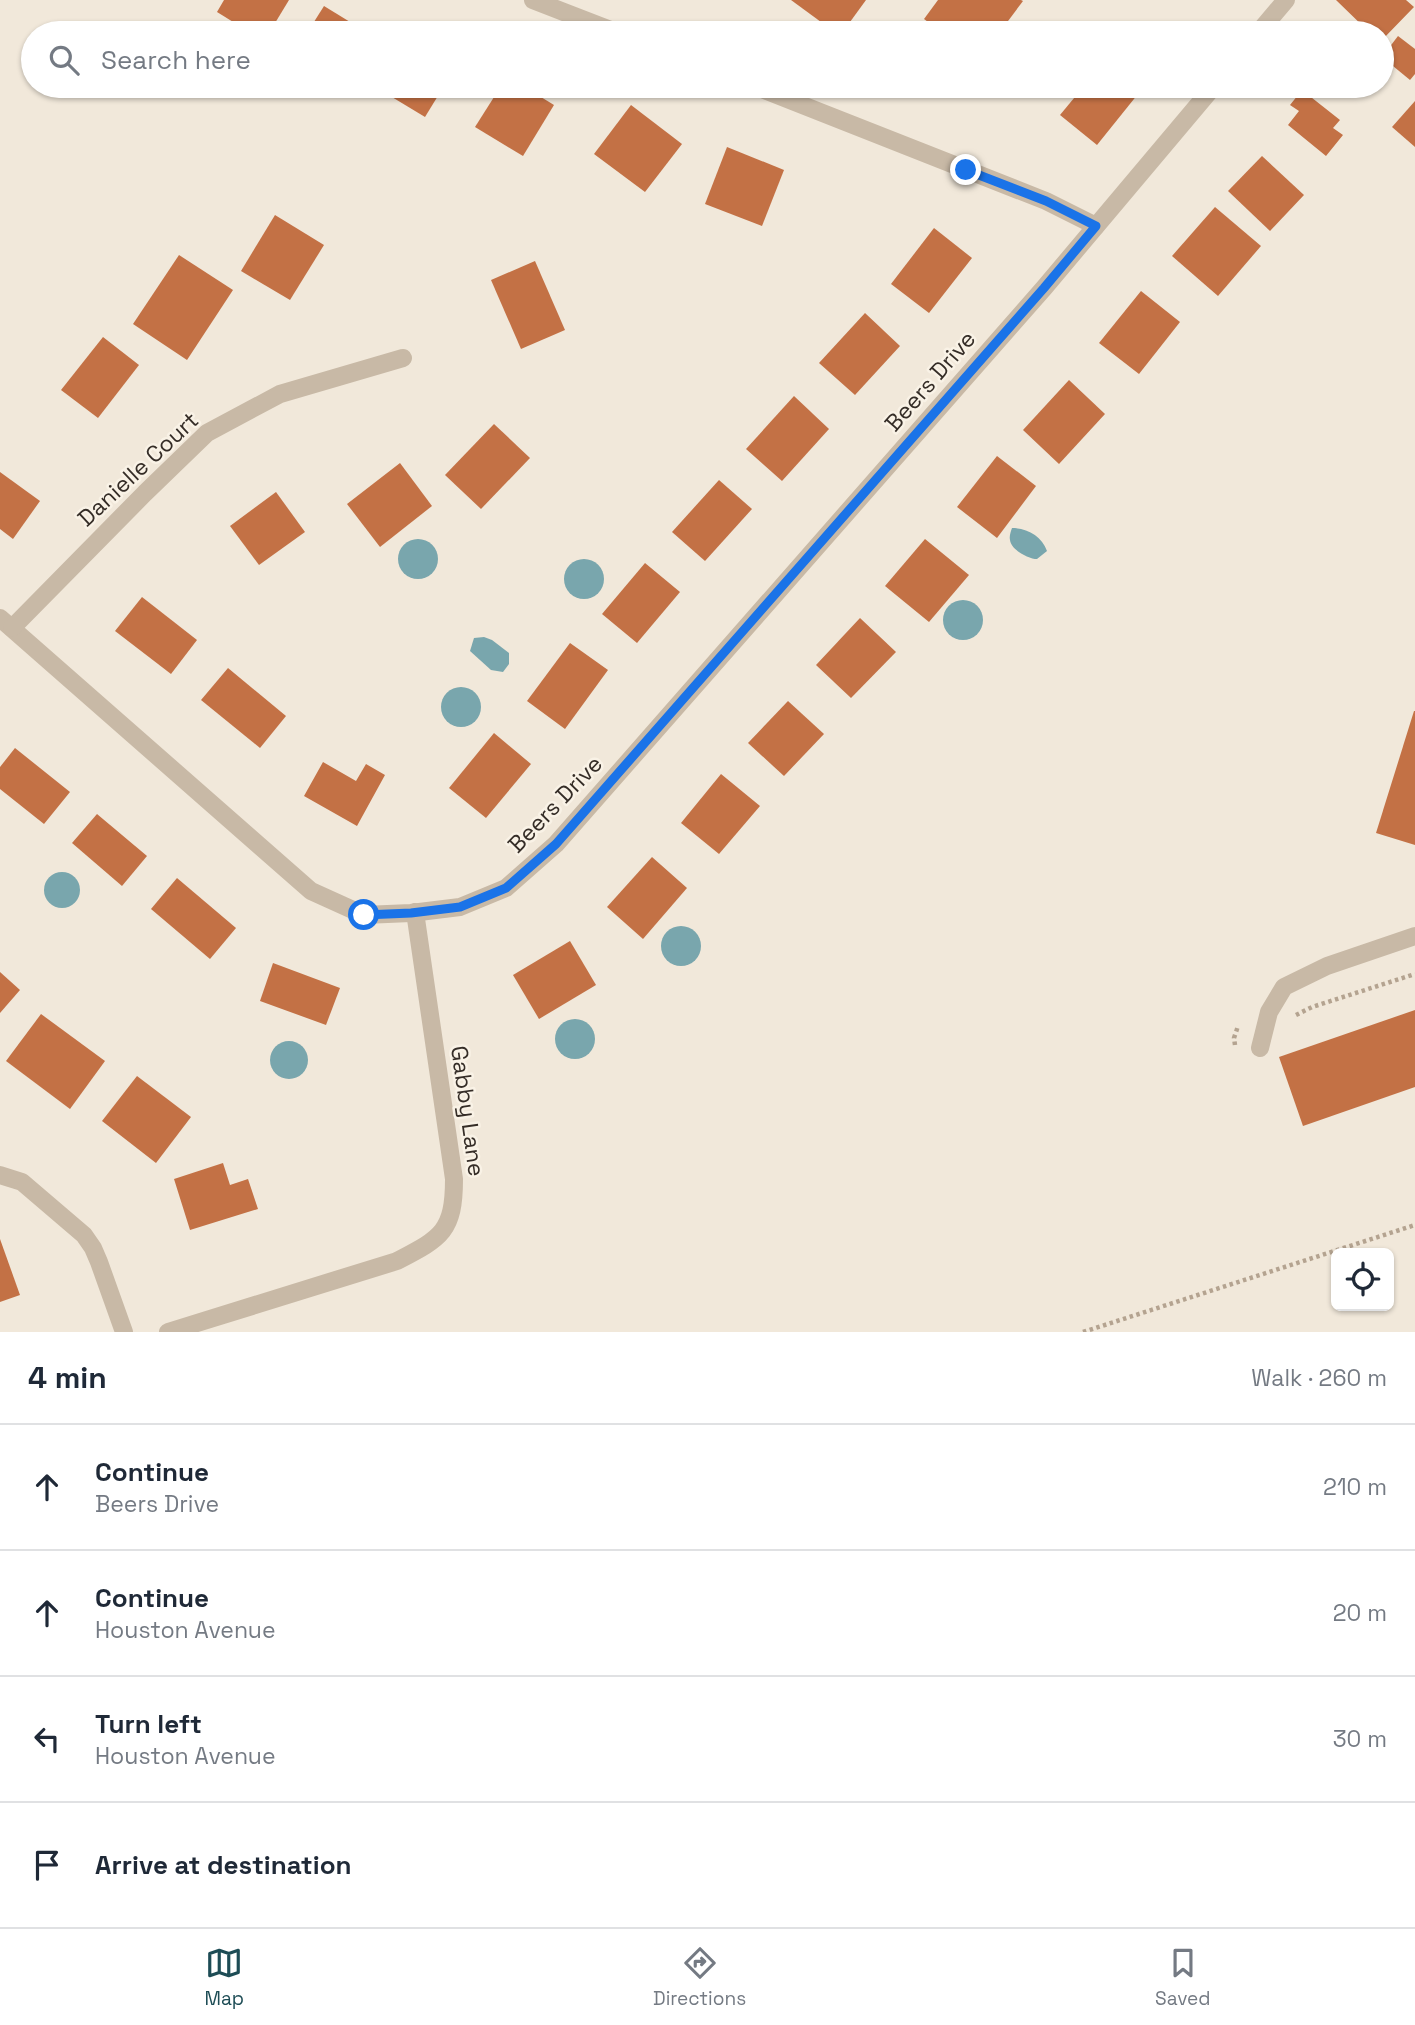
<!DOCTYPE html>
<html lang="en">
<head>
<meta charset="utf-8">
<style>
  :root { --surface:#fff; --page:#f6f6f7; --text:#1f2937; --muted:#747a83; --line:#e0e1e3; --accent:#1d4c55 }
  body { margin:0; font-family:"Space Grotesk",sans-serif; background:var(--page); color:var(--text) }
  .controls { position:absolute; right:21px; bottom:21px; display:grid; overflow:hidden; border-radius:10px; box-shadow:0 2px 5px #0004 }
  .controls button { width:63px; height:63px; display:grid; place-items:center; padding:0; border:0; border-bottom:2px solid var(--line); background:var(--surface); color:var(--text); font:35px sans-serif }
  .stop { position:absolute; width:21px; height:21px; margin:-16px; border:5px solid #1a73e8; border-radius:50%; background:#fff }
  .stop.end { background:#1a73e8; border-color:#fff; box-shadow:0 2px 7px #0008 }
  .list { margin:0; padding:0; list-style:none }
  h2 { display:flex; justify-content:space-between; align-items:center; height:91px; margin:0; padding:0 28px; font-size:30px }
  h2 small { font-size:23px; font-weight:400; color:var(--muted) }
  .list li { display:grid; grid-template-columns:46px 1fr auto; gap:21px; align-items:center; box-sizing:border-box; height:126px; padding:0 28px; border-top:2px solid var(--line) }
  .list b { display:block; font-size:26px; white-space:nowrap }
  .list p { margin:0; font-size:23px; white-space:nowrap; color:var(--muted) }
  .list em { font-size:23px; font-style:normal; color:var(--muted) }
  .icon { flex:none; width:38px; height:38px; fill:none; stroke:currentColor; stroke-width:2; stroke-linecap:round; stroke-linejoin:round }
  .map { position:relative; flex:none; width:1415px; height:1332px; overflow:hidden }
  .search { position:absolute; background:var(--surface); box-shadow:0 2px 5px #0004; left:21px; right:21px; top:21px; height:77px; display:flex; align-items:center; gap:18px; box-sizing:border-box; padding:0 24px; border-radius:38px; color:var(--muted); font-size:26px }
  .sheet { height:595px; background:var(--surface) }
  nav { display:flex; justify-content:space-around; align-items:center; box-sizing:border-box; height:98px; border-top:2px solid var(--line); background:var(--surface); font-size:19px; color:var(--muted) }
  nav a { display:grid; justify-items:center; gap:4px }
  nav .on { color:var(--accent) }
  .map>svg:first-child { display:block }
  .water { fill:#79a6ad }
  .building { fill:#c37145 }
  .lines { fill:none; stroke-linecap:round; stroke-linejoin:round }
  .path { stroke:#b4a390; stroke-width:4.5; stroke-dasharray:3.5 3.5; stroke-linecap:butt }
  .minor { stroke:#c8b9a6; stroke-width:18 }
  .route { stroke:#1a73e8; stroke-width:9 }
  .labels { text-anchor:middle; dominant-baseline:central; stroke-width:5; stroke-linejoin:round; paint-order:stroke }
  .street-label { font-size:23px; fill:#352d27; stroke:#f9f2e6 }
</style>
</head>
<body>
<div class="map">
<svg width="1415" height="1332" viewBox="0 0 1415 1332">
  <rect width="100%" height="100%" fill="#f1e8da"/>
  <g class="water">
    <path d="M1012,528C1027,528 1042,536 1047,551L1037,559C1029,559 1011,550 1010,540C1009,536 1011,531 1012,528Z"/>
    <circle cx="418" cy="559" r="20"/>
    <circle cx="584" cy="579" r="20"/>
    <circle cx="963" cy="620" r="20"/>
    <path d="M484,637L492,640L509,653V664L503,672L491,670L470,651L474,638Z"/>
    <circle cx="461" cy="707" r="20"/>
    <circle cx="62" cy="890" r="18"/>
    <circle cx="681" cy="946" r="20"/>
    <circle cx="575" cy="1039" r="20"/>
    <circle cx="289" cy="1060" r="19"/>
  </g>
  <g class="building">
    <path d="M224,0H289L269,33H251L217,12Z"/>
    <path d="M791,0H866L842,33H836Z"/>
    <path d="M938,0H1021L1023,1L999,33H943L924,19Z"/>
    <path d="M1336,0H1406L1414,7L1382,40V33H1370Z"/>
    <path d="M324,6L368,33H307Z"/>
    <path d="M1398,36L1415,49V74L1410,80L1382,57Z"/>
    <path d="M379,86H444L425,117L377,88Z"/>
    <path d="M501,86H523L554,105L523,156L475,127Z"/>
    <path d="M1084,86H1138L1142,89L1097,145L1060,115Z"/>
    <path d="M1302,90L1340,120L1333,128L1343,135L1326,156L1288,125L1299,111L1290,105Z"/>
    <path d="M1415,101V147L1392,127Z"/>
    <path d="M631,105L682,144L645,192L594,154Z"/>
    <path d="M727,147L784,170L762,226L705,204Z"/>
    <path d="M1262,156L1304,195L1270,231L1228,191Z"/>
    <path d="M1215,207L1261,246L1218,296L1172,256Z"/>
    <path d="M275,215L324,245L290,300L241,271Z"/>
    <path d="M934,228L972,258L929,313L891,284Z"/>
    <path d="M179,255L233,290L187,360L133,324Z"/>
    <path d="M535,261L565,330L521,349L491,280Z"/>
    <path d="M1141,291L1180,322L1139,374L1099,343Z"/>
    <path d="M865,313L900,346L855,395L819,363Z"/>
    <path d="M103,337L139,365L98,418L61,390Z"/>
    <path d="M1069,380L1105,414L1059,464L1023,430Z"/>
    <path d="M794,396L829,429L782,481L746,449Z"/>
    <path d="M494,424L530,458L481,509L445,475Z"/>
    <path d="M997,456L1036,486L997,538L957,507Z"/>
    <path d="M400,463L432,506L380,547L347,504Z"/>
    <path d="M0,472L40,501L13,539L0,529Z"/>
    <path d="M719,480L752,509L705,561L672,532Z"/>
    <path d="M276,492L305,532L259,565L230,526Z"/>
    <path d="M925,539L969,575L929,622L885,586Z"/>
    <path d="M645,563L680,592L637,643L602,614Z"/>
    <path d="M142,597L197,640L171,674L115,631Z"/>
    <path d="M860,618L896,652L851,698L816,665Z"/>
    <path d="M570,643L608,670L565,729L527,701Z"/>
    <path d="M228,668L286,716L260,748L201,700Z"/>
    <path d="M788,701L824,734L784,776L748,743Z"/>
    <path d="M1414,711H1415V845L1376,833Z"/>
    <path d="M494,733L531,764L486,818L449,788Z"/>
    <path d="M15,748L70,792L44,824L0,789V767Z"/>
    <path d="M323,762L356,781L366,764L385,775L357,826L304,796Z"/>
    <path d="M721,774L760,806L719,854L681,823Z"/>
    <path d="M97,814L147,856L122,886L72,843Z"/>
    <path d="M652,857L687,888L643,939L607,907Z"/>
    <path d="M177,878L236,928L210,959L151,909Z"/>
    <path d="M570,941L596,985L539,1019L513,975Z"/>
    <path d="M273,963L340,988L326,1025L260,1001Z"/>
    <path d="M0,972L20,990L0,1013Z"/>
    <path d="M1415,1010V1087L1303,1126L1279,1057Z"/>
    <path d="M41,1014L105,1061L70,1109L6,1061Z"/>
    <path d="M137,1076L191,1117L156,1163L102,1121Z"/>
    <path d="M223,1163L230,1185L248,1179L258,1209L190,1230L174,1179Z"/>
    <path d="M0,1239L20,1295L0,1302Z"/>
  </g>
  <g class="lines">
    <g class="path">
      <path d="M1296,1015L1312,1007L1415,974"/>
      <path d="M1235,1045L1234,1038L1238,1026"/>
      <path d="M1083,1332L1415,1225"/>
    </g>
    <g class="minor">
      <path d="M533,0L618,33"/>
      <path d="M1258,33L1286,0"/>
      <path d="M754,86L1046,201L1096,226"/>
      <path d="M0,618L311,891L364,915L411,913L460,907L506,888L556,844L1044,288L1214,86"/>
      <path d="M12,628L145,493L207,433L280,394L403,358"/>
      <path d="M1260,1048L1269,1012L1284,987L1327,966L1415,936"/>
      <path d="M0,1175L22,1182L84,1235L93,1248L99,1262L124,1332"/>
      <path d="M168,1332L397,1261C441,1238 454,1232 454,1179L415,912"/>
    </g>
  </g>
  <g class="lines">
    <path class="route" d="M364,915L411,913L460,907L506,888L556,844L1044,288L1096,226L1046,201L966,170"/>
  </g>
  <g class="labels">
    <g class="street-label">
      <text transform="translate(930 381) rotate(-49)">Beers Drive</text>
      <text transform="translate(138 469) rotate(-43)">Danielle Court</text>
      <text transform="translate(555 804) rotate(-46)">Beers Drive</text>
      <text transform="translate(468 1111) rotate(82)">Gabby Lane</text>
    </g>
  </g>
</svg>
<div class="controls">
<button><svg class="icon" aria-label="locate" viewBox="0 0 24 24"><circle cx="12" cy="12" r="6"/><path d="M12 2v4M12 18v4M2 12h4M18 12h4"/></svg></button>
</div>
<div class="stop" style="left:364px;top:915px"></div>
<div class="stop end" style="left:966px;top:170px"></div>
<div class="search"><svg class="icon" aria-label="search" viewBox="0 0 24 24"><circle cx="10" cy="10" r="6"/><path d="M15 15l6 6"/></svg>Search here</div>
</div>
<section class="sheet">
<h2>4 min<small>Walk · 260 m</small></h2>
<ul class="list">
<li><svg class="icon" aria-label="ahead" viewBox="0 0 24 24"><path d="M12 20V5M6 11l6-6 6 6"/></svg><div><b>Continue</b><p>Beers Drive</p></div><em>210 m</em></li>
<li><svg class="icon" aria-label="ahead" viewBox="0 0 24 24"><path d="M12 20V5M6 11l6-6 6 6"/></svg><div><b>Continue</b><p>Houston Avenue</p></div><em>20 m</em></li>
<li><svg class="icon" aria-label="left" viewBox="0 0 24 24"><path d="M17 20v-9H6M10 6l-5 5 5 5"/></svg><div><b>Turn left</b><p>Houston Avenue</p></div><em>30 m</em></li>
<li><svg class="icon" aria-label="arrive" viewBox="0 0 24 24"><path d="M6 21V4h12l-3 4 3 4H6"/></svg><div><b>Arrive at destination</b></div></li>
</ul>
</section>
<nav>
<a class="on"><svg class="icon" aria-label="map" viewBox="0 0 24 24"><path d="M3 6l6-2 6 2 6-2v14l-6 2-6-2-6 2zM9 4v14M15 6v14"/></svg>Map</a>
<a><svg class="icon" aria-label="directions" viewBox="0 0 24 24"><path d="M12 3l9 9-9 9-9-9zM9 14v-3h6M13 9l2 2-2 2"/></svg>Directions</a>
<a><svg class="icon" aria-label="saved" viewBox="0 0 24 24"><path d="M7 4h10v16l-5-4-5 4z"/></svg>Saved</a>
</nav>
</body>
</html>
